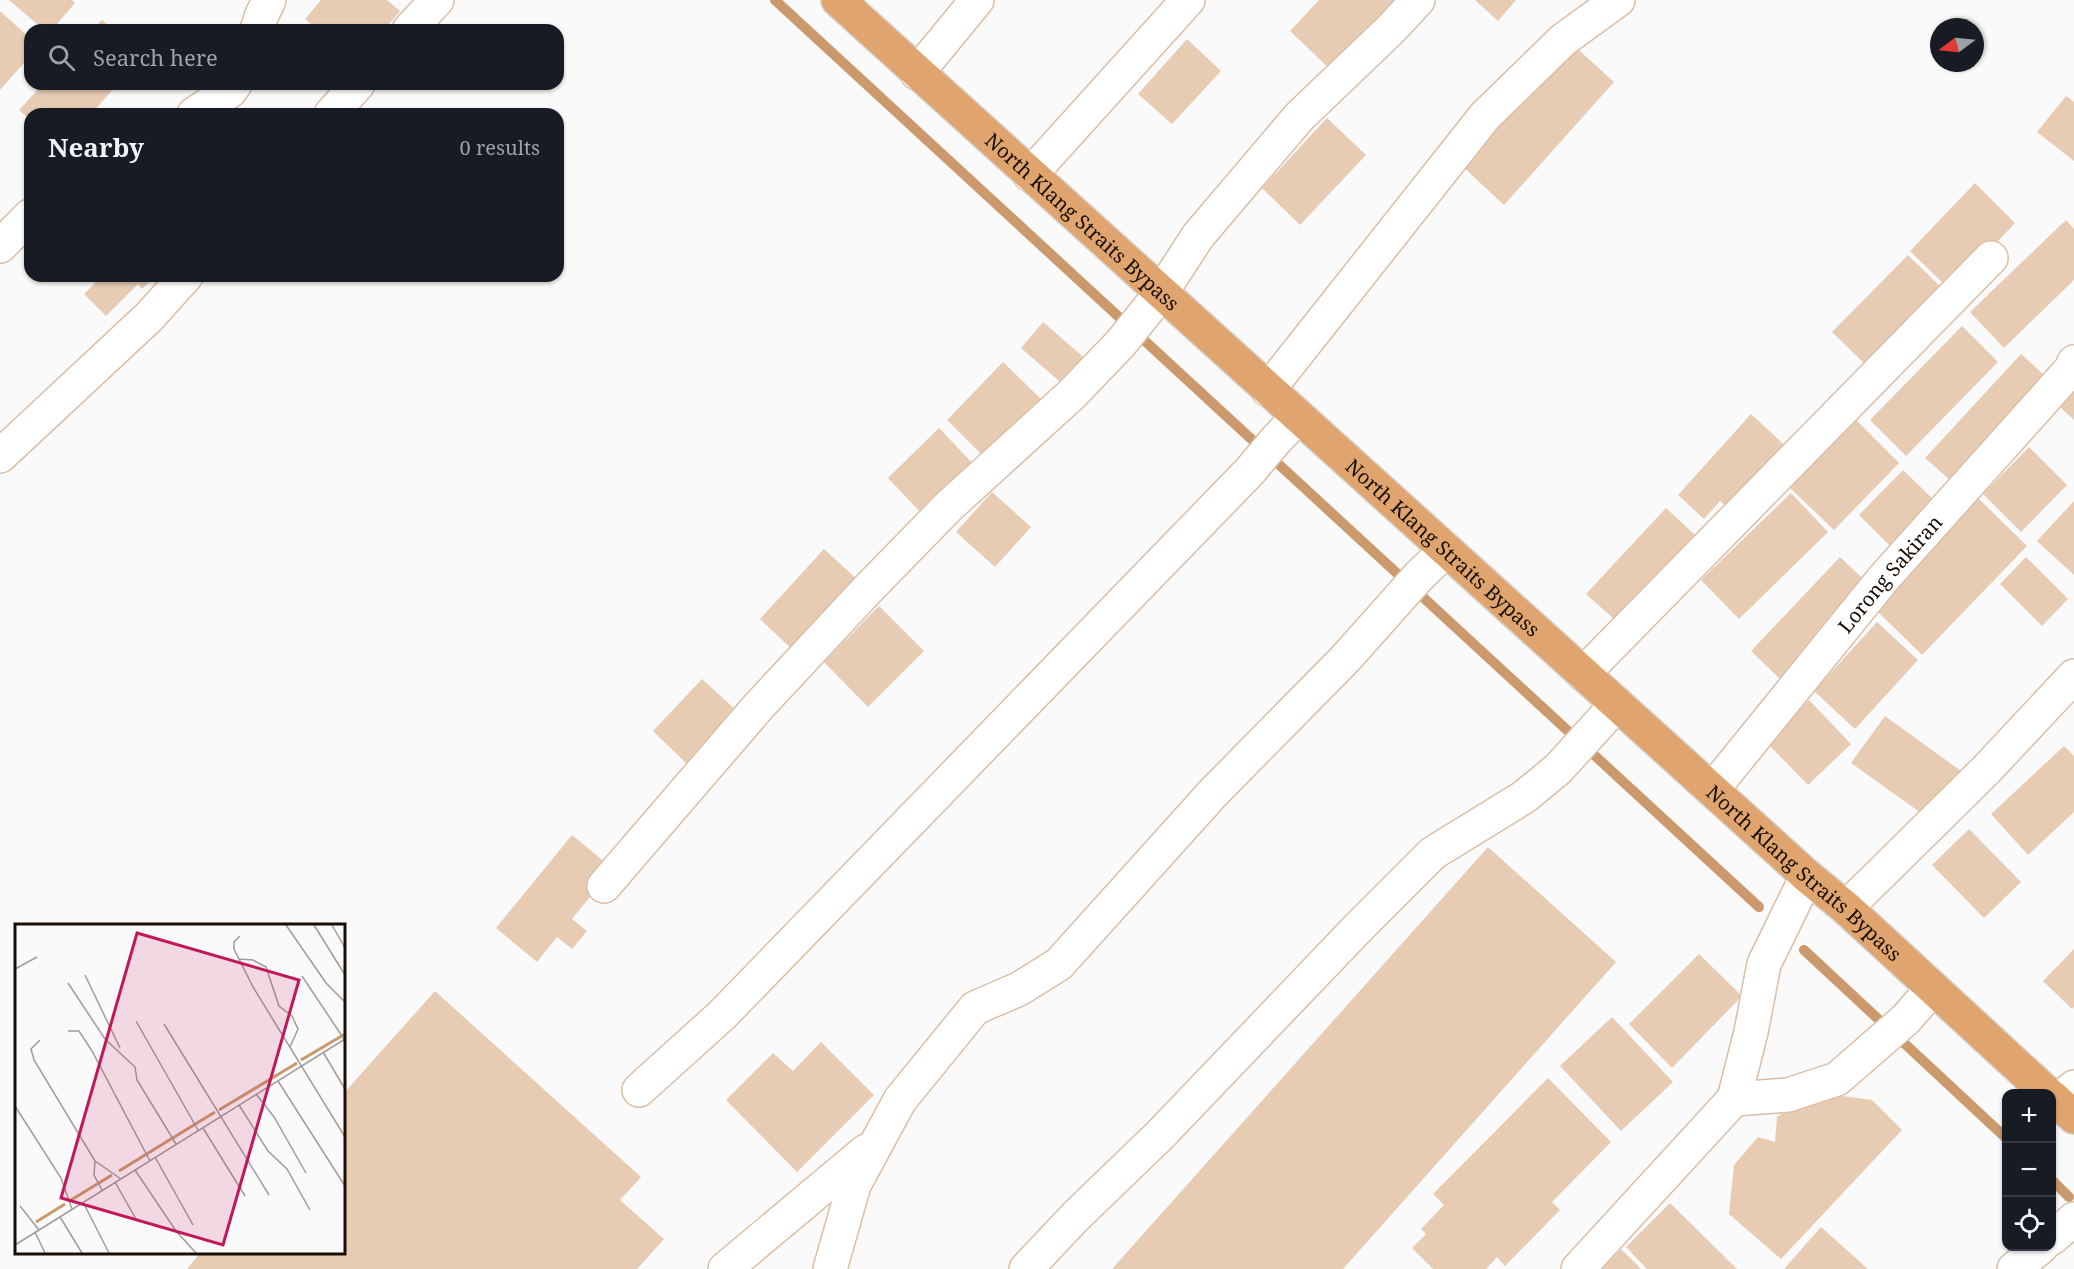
<!DOCTYPE html>
<html lang="en">
<head>
<meta charset="utf-8">
<style>
  :root { --surface:#171b24; --page:#242831; --text:#f1f3f6; --muted:#9ea1a6; --line:#363941 }
  body { margin:0; font-family:"Noto Serif",serif; background:var(--page); color:var(--text) }
  .controls { position:absolute; right:18px; bottom:18px; display:grid; overflow:hidden; border-radius:12px; box-shadow:0 2px 4px #0004 }
  .controls button { width:54px; height:54px; display:grid; place-items:center; padding:0; border:0; border-bottom:2px solid var(--line); background:var(--surface); color:var(--text); font:30px sans-serif }
  .compass { position:absolute; left:1930px; top:18px; width:54px; height:54px; border-radius:50%; background:var(--surface); box-shadow:0 2px 4px #0004; rotate:254deg }
  .list { margin:0; padding:0; list-style:none }
  h2 { display:flex; justify-content:space-between; align-items:center; height:78px; margin:0; padding:0 24px; font-size:26px }
  h2 small { font-size:20px; font-weight:400; color:var(--muted) }
  .icon { flex:none; width:33px; height:33px; fill:none; stroke:currentColor; stroke-width:2; stroke-linecap:round; stroke-linejoin:round }
  .map { position:relative; flex:none; width:2074px; height:1269px; overflow:hidden }
  .search { position:absolute; background:var(--surface); box-shadow:0 2px 4px #0004; left:24px; top:24px; width:540px; height:66px; display:flex; align-items:center; gap:15px; box-sizing:border-box; padding:0 21px; border-radius:18px; color:var(--muted); font-size:22px }
  .panel { position:absolute; background:var(--surface); box-shadow:0 2px 4px #0004; left:24px; top:108px; width:540px; height:174px; border-radius:18px }
  .map>svg:first-child { display:block }
  .lines { fill:none; stroke-linecap:round; stroke-linejoin:round }
  .stream { stroke:#cb996c; stroke-width:10 }
  .building { fill:#e7ccb3 }
  .minor-casing { stroke:#dabea6; stroke-width:36 }
  .highway-casing { stroke:#d5d4d2; stroke-width:36 }
  .minor { stroke:#fff; stroke-width:33 }
  .highway { stroke:#e0a56e; stroke-width:33 }
  .labels { text-anchor:middle; dominant-baseline:central; stroke-width:5; stroke-linejoin:round; paint-order:stroke }
  .street-label { font-size:20px; fill:#180e06; stroke:#fff }
  .inset-river { fill:none; stroke:#cb996c; stroke-width:3 }
  .inset-road { fill:none; stroke:#a09c98; stroke-width:1.5 }
  .view { fill:#c2185b; fill-opacity:0.15; stroke:#c2185b; stroke-width:3 }
  .inset-edge { fill:none; stroke:#180e06; stroke-width:3 }
</style>
</head>
<body>
<div class="map">
<svg width="2074" height="1269" viewBox="0 0 2074 1269">
  <rect width="100%" height="100%" fill="#fafafa"/>
  <g class="lines">
    <g class="stream">
      <path d="M775,0L1759,907"/>
      <path d="M1804,950L2006,1138"/>
      <path d="M2052,1180L2069,1197"/>
    </g>
  </g>
  <g class="building">
    <path d="M9,0H72L75,3L52,30H44Z"/>
    <path d="M321,0H387L400,11L384,30H318L305,19Z"/>
    <path d="M1319,0H1393L1398,4L1333,72L1290,31Z"/>
    <path d="M1475,0H1516L1498,21Z"/>
    <path d="M0,11L30,38V56L0,90Z"/>
    <path d="M102,20L113,30H92Z"/>
    <path d="M1187,39L1221,71L1172,124L1138,94Z"/>
    <path d="M1571,43L1614,82L1504,205L1461,165Z"/>
    <path d="M43,84H118L91,114H30V120L19,110Z"/>
    <path d="M2066,96L2074,102V161L2037,132Z"/>
    <path d="M1327,118L1366,155L1300,225L1262,188Z"/>
    <path d="M1975,183L2015,223L1951,291L1910,251Z"/>
    <path d="M2066,220L2074,229V280L2004,348L1970,312Z"/>
    <path d="M1908,255L1947,293L1871,370L1832,332Z"/>
    <path d="M102,276H156L142,289L138,284L106,316L84,294Z"/>
    <path d="M1043,322L1088,361L1066,387L1021,348Z"/>
    <path d="M1962,326L1998,362L1906,456L1870,420Z"/>
    <path d="M2021,354L2055,385L1960,489L1925,458Z"/>
    <path d="M1003,362L1042,400L985,458L947,420Z"/>
    <path d="M2074,391V420L2059,406Z"/>
    <path d="M1751,414L1791,451L1735,514L1720,501L1704,519L1678,495Z"/>
    <path d="M1856,420L1899,463L1834,530L1790,488Z"/>
    <path d="M939,428L975,466L924,516L888,478Z"/>
    <path d="M2029,447L2067,485L2021,532L1983,494Z"/>
    <path d="M1903,470L1942,508L1898,554L1859,515Z"/>
    <path d="M992,492L1031,527L995,567L956,532Z"/>
    <path d="M1791,493L1828,532L1739,619L1701,580Z"/>
    <path d="M1977,497L2027,546L1922,655L1872,606Z"/>
    <path d="M2074,501V575L2037,541Z"/>
    <path d="M1666,508L1695,535L1616,621L1586,594Z"/>
    <path d="M824,549L860,582L796,653L760,619Z"/>
    <path d="M1840,557L1874,589L1784,683L1751,651Z"/>
    <path d="M2026,557L2068,599L2042,626L2000,584Z"/>
    <path d="M879,606L924,651L868,707L824,662Z"/>
    <path d="M1877,622L1918,660L1855,729L1814,691Z"/>
    <path d="M702,679L737,711L687,764L653,731Z"/>
    <path d="M1809,700L1851,744L1808,785L1766,742Z"/>
    <path d="M1885,716L1961,771L1928,818L1851,763Z"/>
    <path d="M2064,746L2074,756V812L2028,855L1991,814Z"/>
    <path d="M1969,829L2021,882L1984,918L1932,865Z"/>
    <path d="M572,835L613,869L572,919L587,931L572,949L557,937L537,962L496,928Z"/>
    <path d="M1488,847L1616,962L1343,1269H1112Z"/>
    <path d="M2074,949V1007L2072,1009L2043,981Z"/>
    <path d="M1699,954L1742,996L1672,1068L1629,1024Z"/>
    <path d="M435,991L641,1177L620,1200L664,1239L637,1269H187L201,1252H344V1093Z"/>
    <path d="M1612,1017L1673,1082L1621,1131L1560,1066Z"/>
    <path d="M821,1042L874,1095L797,1172L726,1100L773,1053L793,1071Z"/>
    <path d="M1548,1078L1611,1142L1552,1202L1560,1210L1505,1266L1497,1257L1486,1269H1433L1412,1248L1426,1234L1421,1229L1444,1205L1433,1194Z"/>
    <path d="M1813,1092L1872,1100L1902,1130L1781,1259L1729,1214L1734,1165L1758,1137L1775,1142L1777,1117Z"/>
    <path d="M1670,1203L1737,1269H1647L1626,1247Z"/>
    <path d="M1821,1227L1868,1269H1784Z"/>
    <path d="M1621,1249L1641,1269H1602Z"/>
  </g>
  <g class="lines">
    <defs>
      <g id="minor">
        <path d="M257,30L261,17L269,0"/>
        <path d="M409,30L437,0"/>
        <path d="M917,73L977,0"/>
        <path d="M194,114L230,91L235,84"/>
        <path d="M331,114L358,84"/>
        <path d="M1030,175L1188,0"/>
        <path d="M0,246L30,216"/>
        <path d="M1268,390L1485,116L1563,40L1618,0"/>
        <path d="M0,456L149,317L186,276"/>
        <path d="M1583,674L1991,258"/>
        <path id="s1" d="M1712,790L1883,579L2072,368L2074,362"/>
        <path d="M604,886L758,707L867,590L949,506L1071,395L1121,343L1161,293L1198,236L1299,117L1391,29L1418,0"/>
        <path d="M1846,908L1986,770L2074,676"/>
        <path d="M639,1090L722,1015L1250,471L1275,441L1298,417"/>
        <path d="M1734,1099L1751,1032L1764,964L1807,876"/>
        <path d="M2057,1102L2074,1087"/>
        <path d="M2052,1238L2074,1219"/>
        <path d="M725,1269L866,1151"/>
        <path d="M830,1269L854,1185L900,1100L975,1008L1019,989L1059,964L1213,793L1346,658L1419,576L1446,550"/>
        <path d="M1026,1269L1076,1216L1160,1135L1357,929L1433,853L1524,797L1558,769L1617,704"/>
        <path d="M1578,1269L1734,1099L1788,1095L1837,1079L1906,1019L1932,989"/>
        <path d="M2014,1269L2042,1246"/>
      </g>
      <g id="highway">
        <path id="s2" d="M838,0L1712,790L1807,876L1846,908L2048,1094"/>
        <path d="M2052,1097L2074,1117"/>
      </g>
    </defs>
    <use href="#minor" class="minor-casing"/>
    <use href="#highway" class="highway-casing"/>
    <use href="#minor" class="minor"/>
    <use href="#highway" class="highway"/>
  </g>
  <g class="labels">
    <g class="street-label">
      <text stroke="none"><textPath href="#s2" startOffset="330">North Klang Straits Bypass</textPath></text>
      <text stroke="none"><textPath href="#s2" startOffset="816">North Klang Straits Bypass</textPath></text>
      <text stroke="none"><textPath href="#s1" startOffset="280">Lorong Sakiran</textPath></text>
      <text stroke="none"><textPath href="#s2" startOffset="1302">North Klang Straits Bypass</textPath></text>
    </g>
  </g>
  <g transform="translate(15 924)">
    <rect width="330" height="330" fill="#fafafa"/>
    <path class="inset-river" d="M286,136L330,110M204,186L282,139M104,247L200,188M56,276L97,251M21,298L50,280"/>
    <path class="inset-road" d="M271,1L311,59L330,78M299,1L330,51M317,1L330,24M225,12L219,18V25L238,63L330,213M224,35L238,36L251,43L264,82L277,92L283,105L275,123M0,45L22,33M70,51L105,124M287,52L329,115M53,59L90,115L120,143L122,156L161,220M121,97L183,206M149,100L254,271M53,107H64L77,127L135,237M25,116L16,125L19,136L80,237L79,251L87,266M308,128L330,165M263,157L330,262M241,170L259,193L291,249M224,181L253,227L272,245L295,286M0,182L46,254L57,285M188,204L230,272M140,233L178,301M80,237L106,255M120,246L161,307L181,329M100,258L122,297M68,278L94,329M5,282L24,306M45,293L67,329M20,308L30,329M0,321L330,115"/>
    <path class="view" d="M122,9L284,56L208,321L46,274Z"/>
    <rect width="330" height="330" class="inset-edge"/>
  </g>
</svg>
<div class="controls">
<button>+</button>
<button>−</button>
<button><svg class="icon" aria-label="locate" viewBox="0 0 24 24"><circle cx="12" cy="12" r="6"/><path d="M12 2v4M12 18v4M2 12h4M18 12h4"/></svg></button>
</div>
<svg class="compass" viewBox="-18 -18 36 36"><path d="M0-13l5 13h-10z" fill="#e53935"/><path d="M0 13l5-13h-10z" fill="#9ea1a6"/></svg>
<div class="search"><svg class="icon" aria-label="search" viewBox="0 0 24 24"><circle cx="10" cy="10" r="6"/><path d="M15 15l6 6"/></svg>Search here</div>
<section class="panel">
<h2>Nearby<small>0 results</small></h2>
<ul class="list">
</ul>
</section>
</div>
</body>
</html>
